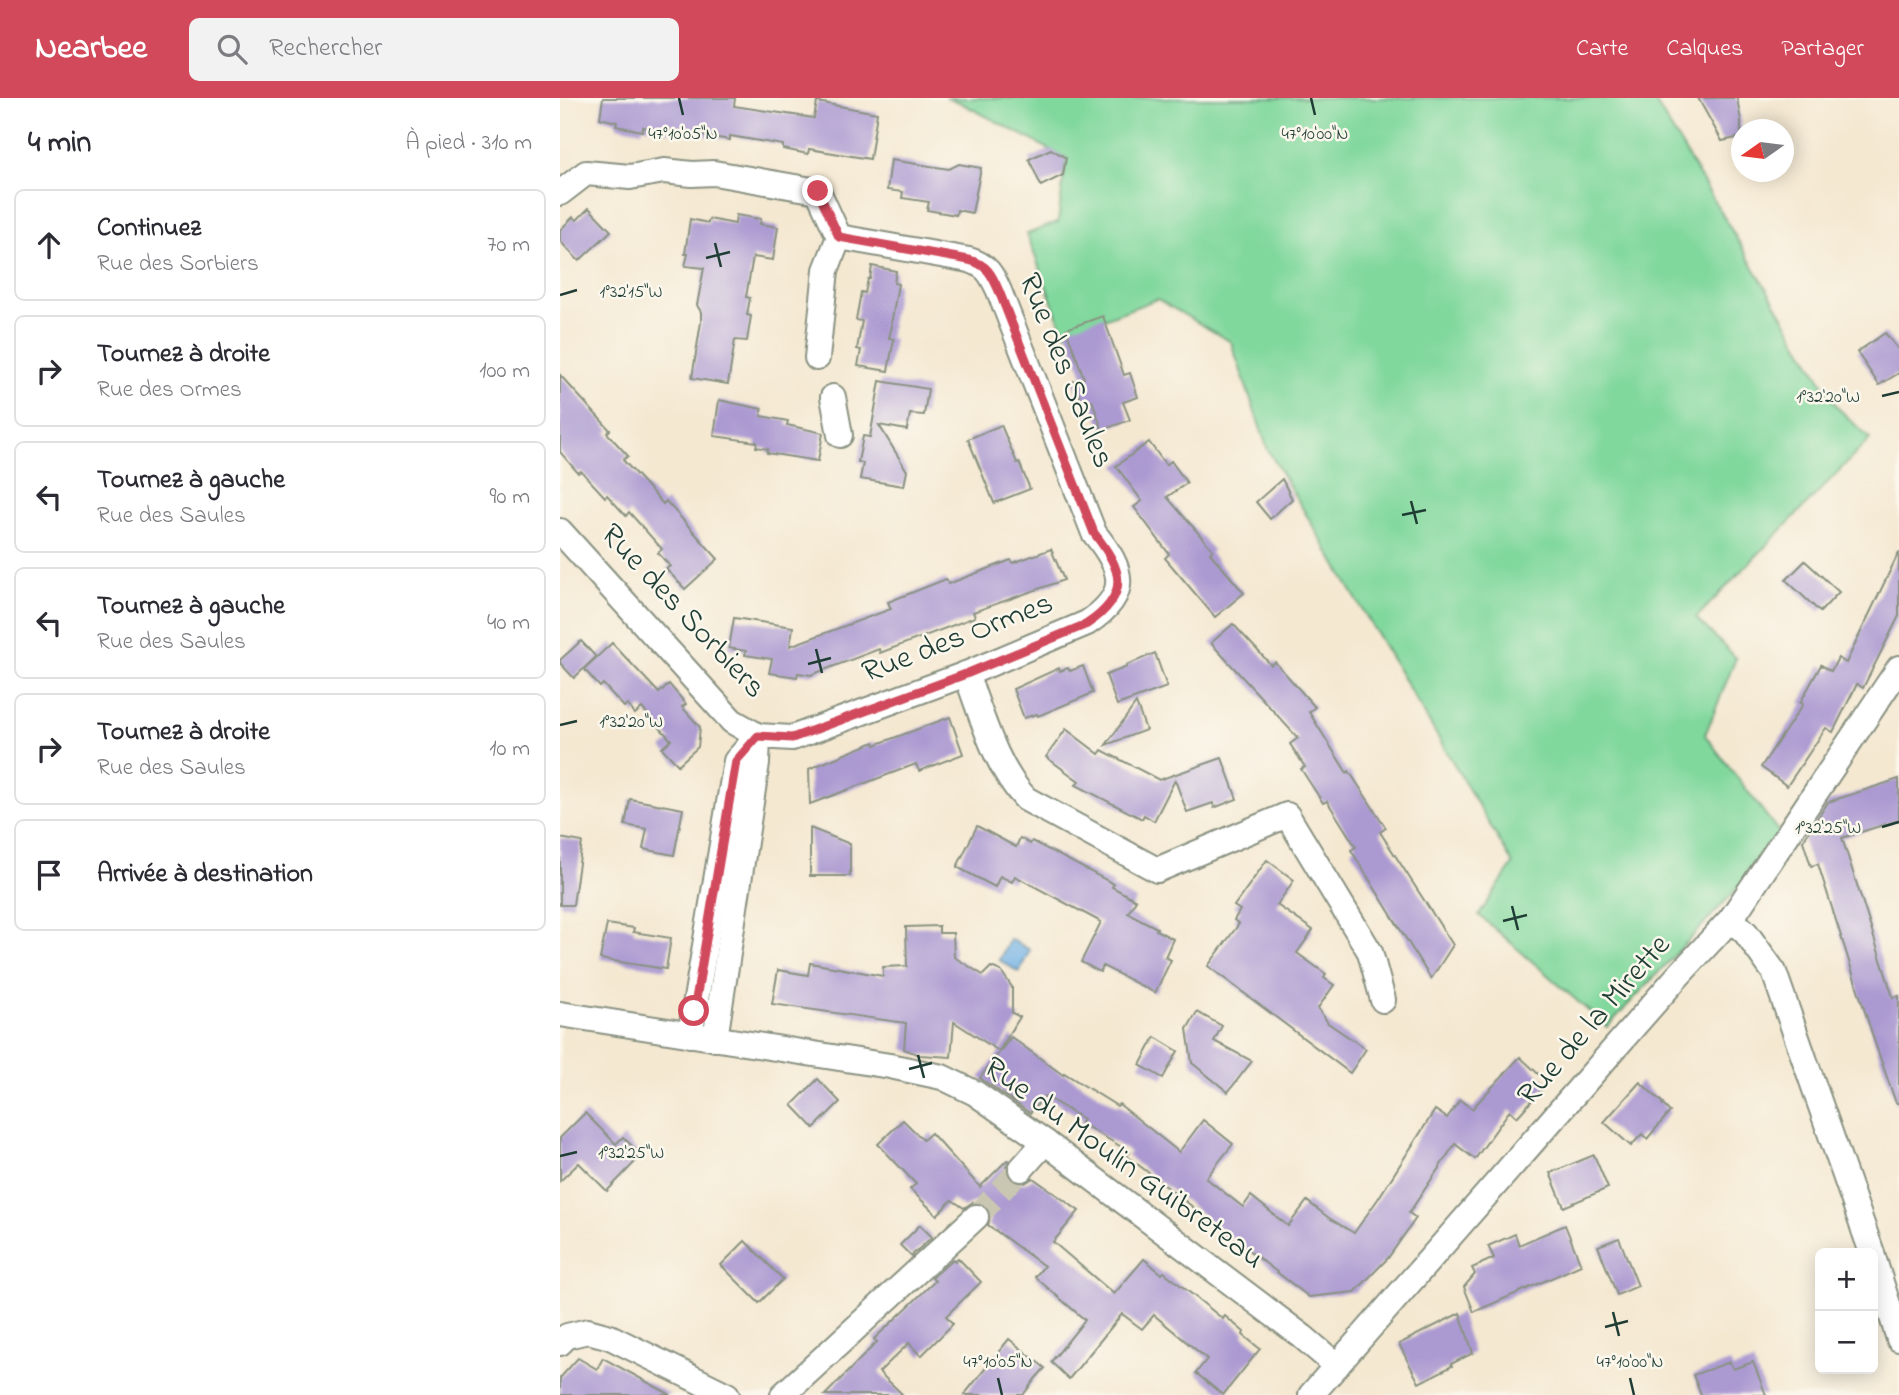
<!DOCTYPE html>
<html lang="fr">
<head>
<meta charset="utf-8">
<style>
  :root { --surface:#fff; --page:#f2f2f3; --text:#2b2b33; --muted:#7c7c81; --line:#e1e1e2; --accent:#d1495b }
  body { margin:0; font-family:"Indie Flower",sans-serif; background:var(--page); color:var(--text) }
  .controls { position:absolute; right:21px; bottom:21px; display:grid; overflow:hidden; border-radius:10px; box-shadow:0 4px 18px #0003 }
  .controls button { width:63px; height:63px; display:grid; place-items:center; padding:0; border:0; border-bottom:2px solid var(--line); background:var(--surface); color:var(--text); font:35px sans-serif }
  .compass { position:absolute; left:1171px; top:21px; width:63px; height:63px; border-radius:50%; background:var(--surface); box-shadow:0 4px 18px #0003; rotate:256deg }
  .stop { position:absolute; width:21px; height:21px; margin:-16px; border:5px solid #d1495b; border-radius:50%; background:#fff }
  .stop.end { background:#d1495b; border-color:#fff; box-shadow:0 2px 7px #0008 }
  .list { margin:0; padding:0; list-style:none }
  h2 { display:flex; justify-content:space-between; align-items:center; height:91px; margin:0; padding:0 28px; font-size:30px }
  h2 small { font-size:23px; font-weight:400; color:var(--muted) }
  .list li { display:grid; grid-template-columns:46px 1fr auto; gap:21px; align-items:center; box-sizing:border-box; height:112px; margin:0 14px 14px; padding:0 14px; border:2px solid var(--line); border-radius:10px }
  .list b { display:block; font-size:26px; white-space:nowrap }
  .list p { margin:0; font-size:23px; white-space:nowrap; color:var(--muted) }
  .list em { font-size:23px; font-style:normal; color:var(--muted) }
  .icon { flex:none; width:38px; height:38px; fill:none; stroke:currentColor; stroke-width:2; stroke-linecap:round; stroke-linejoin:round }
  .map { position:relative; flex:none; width:1339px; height:1297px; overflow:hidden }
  header { display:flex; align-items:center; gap:42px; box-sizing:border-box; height:98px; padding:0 35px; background:var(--accent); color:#fff }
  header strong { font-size:33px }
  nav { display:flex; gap:38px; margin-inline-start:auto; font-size:24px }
  .search { width:490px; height:63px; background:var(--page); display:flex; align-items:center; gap:18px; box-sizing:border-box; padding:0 24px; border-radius:10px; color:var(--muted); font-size:26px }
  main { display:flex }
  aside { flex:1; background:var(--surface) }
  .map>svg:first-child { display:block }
  .green { fill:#81d89d; stroke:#508a68; stroke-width:2 }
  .water { fill:#71b1e4; stroke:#48778c; stroke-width:2 }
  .building { fill:#ab9ad1 }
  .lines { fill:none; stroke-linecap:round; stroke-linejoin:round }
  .street-tunnel { stroke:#c9c6b2; stroke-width:24; stroke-dasharray:24 12; stroke-linecap:butt }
  .street-casing { stroke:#8a9282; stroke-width:28 }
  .street { stroke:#fff; stroke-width:24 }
  .route { stroke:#d1495b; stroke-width:9 }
  .ticks { fill:none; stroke:#1f3d34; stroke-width:2.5 }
  .labels { text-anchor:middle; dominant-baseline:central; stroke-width:5; stroke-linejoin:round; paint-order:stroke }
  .street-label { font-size:32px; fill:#1f3d34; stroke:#fbf7ec }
  .ticks-label { font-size:18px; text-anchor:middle; fill:#1f3d34; stroke:#fbf7ec; stroke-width:5; stroke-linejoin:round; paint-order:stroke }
</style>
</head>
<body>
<header>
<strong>Nearbee</strong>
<div class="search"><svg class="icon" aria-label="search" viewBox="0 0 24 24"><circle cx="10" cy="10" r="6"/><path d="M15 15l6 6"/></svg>Rechercher</div>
<nav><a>Carte</a><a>Calques</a><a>Partager</a></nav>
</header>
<main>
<aside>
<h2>4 min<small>À pied · 310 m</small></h2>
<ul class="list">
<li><svg class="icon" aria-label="ahead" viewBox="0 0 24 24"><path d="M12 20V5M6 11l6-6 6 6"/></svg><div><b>Continuez</b><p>Rue des Sorbiers</p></div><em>70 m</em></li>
<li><svg class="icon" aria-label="right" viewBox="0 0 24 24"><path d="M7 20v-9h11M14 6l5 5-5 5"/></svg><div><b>Tournez à droite</b><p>Rue des Ormes</p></div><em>100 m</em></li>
<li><svg class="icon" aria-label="left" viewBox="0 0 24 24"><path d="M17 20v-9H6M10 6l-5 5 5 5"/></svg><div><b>Tournez à gauche</b><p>Rue des Saules</p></div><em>90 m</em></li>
<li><svg class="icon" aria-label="left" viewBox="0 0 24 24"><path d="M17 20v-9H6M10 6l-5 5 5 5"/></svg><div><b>Tournez à gauche</b><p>Rue des Saules</p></div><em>40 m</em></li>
<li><svg class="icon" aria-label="right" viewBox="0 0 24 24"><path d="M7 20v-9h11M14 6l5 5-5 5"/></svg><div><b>Tournez à droite</b><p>Rue des Saules</p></div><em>10 m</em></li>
<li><svg class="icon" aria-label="arrive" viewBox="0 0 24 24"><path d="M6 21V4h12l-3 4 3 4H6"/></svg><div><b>Arrivée à destination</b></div></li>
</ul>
</aside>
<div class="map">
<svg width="1339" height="1297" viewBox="0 0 1339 1297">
  <rect width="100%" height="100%" fill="#fbf7ec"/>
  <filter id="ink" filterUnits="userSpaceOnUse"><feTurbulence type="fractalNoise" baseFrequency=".0143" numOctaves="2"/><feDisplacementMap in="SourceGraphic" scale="14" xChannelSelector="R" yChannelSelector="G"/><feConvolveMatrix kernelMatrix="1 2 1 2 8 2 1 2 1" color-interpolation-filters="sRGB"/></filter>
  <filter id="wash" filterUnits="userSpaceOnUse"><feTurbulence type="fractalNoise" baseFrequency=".00686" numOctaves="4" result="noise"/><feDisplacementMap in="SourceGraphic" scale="28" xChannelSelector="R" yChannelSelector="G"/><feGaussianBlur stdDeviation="1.57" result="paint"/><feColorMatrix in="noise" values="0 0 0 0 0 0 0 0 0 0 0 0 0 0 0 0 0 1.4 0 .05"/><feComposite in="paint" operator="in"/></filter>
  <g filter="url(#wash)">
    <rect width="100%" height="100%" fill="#f4e8d1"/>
    <path class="green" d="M386,0H1093L1277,309L1310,341L1136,520L1176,560L1145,637L1224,741L1047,929L919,817L953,766L708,352L671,244L597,201L504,236L467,136L498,124L506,60L399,4Z"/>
    <path class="water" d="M450,841L470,852L459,874L439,862Z"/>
    <g id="blocks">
      <g class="building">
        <path d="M43,0H175L174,8L254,20L257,4L317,15L310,61L249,51L248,56L223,51V47L170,38V42L111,32L110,34L83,29L82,33L56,28L57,24L40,20Z"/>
        <path d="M1138,0H1177L1181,23V39L1162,43Z"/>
        <path d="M491,51L506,60L503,77L481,88L469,61Z"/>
        <path d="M331,62L389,71L399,66L421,70L412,115L397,112L396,117L367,112L369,104L342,100L343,94L327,92Z"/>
        <path d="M29,110L51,133L19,163L0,143V132L13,119L17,122Z"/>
        <path d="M176,117L201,121L200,126L218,129L213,162L193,159L186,199L190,200L187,217L191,218L187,243L175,242L168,286L132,280L141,224V214L137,207L144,170L125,168L128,156H125L130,121L148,125L149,121L175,126Z"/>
        <path d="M312,168L336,173L334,185L338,186L331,227L332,228L329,240L334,241L328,273L298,268L301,252L297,251L302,223L296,222L301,194L305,195L308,181H310Z"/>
        <path d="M543,218L564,277L570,275L578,299L563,304L570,322L542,332L532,302L522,305L514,283L524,280L506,231Z"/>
        <path d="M1325,235L1339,252V275L1319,287L1297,254Z"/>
        <path d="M0,277L50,332L47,335L68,358L63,362L103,406L106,403L158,461L125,491L106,471L110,468L98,455L102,451L69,414L66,418L47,397L45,399L21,373L18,375L0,354Z"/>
        <path d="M320,283L368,291L364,317L350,316L347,332L319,327L347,373L344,388L300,381L303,365L298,364L303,338L310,339Z"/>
        <path d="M159,302L202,311L201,318L228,323L227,327L263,335L258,363L207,355L208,351L196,349L197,344L154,338Z"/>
        <path d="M441,327L457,365L459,364L470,391L434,405L408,341Z"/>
        <path d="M589,344L606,367L611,363L627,385L607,399L653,452L650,455L684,495L655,519L605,460L609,456L574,409L582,403L556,368Z"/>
        <path d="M722,381L732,401L710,421L696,404Z"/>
        <path d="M491,451L504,482L413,514L415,519L320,555L319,551L251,577L238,575L237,579L209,575L212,561L185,557L186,553L169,550L174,520L233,529L230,548L331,511L328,504L386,481L388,486L451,462L453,465Z"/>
        <path d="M1339,454V518L1303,590L1297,586L1273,634L1266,630L1227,688L1201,669L1243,606L1240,605L1261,567L1271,573L1278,560L1286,565Z"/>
        <path d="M1245,463L1279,494L1260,514L1226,482Z"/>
        <path d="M673,526L711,567L715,564L755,609L749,614L787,675L789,673L826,730L820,734L893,847L871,881L791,752L796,749L767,703L763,705L741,671L745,669L730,646L738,640L651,545Z"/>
        <path d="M21,543L36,559L14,580L0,565V562Z"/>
        <path d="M52,545L99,595L109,586L126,606L122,609L140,629L138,649L118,667L102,650L111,642L82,610L75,616L67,606L64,609L43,586L40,589L24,571Z"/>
        <path d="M595,555L607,589L557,607L546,577L567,569V567Z"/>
        <path d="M523,568L533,595L478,618L477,616L464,620L453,591L499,570L500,573L508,570L510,573Z"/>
        <path d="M576,605L586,632L546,647Z"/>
        <path d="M390,619L403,656L359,673L356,666L250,706L249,671L314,644L315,647Z"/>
        <path d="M506,631L539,656L542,652L599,682L662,660L677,701L654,710L653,705L627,714L615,682L594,723L584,717L582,721L516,687L519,683L486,659Z"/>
        <path d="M1339,681V722L1282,740L1333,899L1339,898V1005H1336L1315,945L1258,766L1251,768L1243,743L1268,704Z"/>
        <path d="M70,701L123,711L114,757L83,751L87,731L65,727Z"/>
        <path d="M417,728L456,749L460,740L470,746L472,743L554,786L552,789L576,802L568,815L597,830L596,832L613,841L605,859L611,862L595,895L543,868L540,874L521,864L541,824L455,778L452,784L440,778L435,789L397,769Z"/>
        <path d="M250,730L290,746V778H250Z"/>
        <path d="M0,740L22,744L13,807H0Z"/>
        <path d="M707,762L734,782L717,807L753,832L737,855L766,876L764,880L774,887L758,910L768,925L806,951L790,975L648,868L679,826L674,822L680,812L674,808Z"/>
        <path d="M47,826L74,830L73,834L111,840L106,871L40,861Z"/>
        <path d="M379,828V835H393L394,859L423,877L431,869L441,873L452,889V915L460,919L439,953L394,924L391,959L360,957L344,951L346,925L212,906L218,872L248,877L250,865L323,878V869L347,868L346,829Z"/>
        <path d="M637,914L662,928L654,943L692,963L668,994L632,965L627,931Z"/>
        <path d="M451,939L503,977L504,975L557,1008L559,1006L619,1054L643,1022L673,1046L646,1080L683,1109L691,1098L728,1128L747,1103L769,1120L794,1135L818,1101L875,1012L887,1020L900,1002L912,1011L960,959L988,985L957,1019L950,1012L915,1061L895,1046L849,1115L856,1120L828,1160L795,1194L749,1199L567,1058L570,1054L521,1025L523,1021L485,998L470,1015L420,980Z"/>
        <path d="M595,939L618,953L603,980L580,967Z"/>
        <path d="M258,981L280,1004L254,1030L232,1007Z"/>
        <path d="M1080,984L1103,1005L1102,1006L1110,1014L1087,1041L1082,1036L1071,1048L1044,1024Z"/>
        <path d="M25,1015L56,1046L63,1039L79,1055L73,1062L75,1064L47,1093L19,1065L0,1083V1040Z"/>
        <path d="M343,1022L363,1042L371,1035L420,1089L447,1062L449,1063L446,1069L447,1075L452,1082L457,1085H465L473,1080L519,1113L493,1144L554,1196L584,1161L602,1176L604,1174L663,1221L665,1218L684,1234L683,1237L700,1251L663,1297L636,1275L647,1261L594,1217L582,1231L562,1216L509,1281L491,1264L525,1222L475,1179L484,1168L428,1127L431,1116L426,1108L421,1105L413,1104L404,1110L392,1102L377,1117L350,1091L356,1086L318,1046Z"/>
        <path d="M1034,1057L1048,1090L1004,1109L990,1075Z"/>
        <path d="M360,1127L372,1139L351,1158L340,1147Z"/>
        <path d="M1005,1127L1021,1167L914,1214L904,1189L915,1176L912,1170L934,1160L928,1148L955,1136L959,1147Z"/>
        <path d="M1059,1140L1078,1188L1057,1197L1038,1148Z"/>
        <path d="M185,1143L223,1181L199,1205L161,1167Z"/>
        <path d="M398,1160L421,1184L386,1218L393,1226L361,1258L349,1245L319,1274L343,1297H265L317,1244L314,1241L375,1183L372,1180L393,1161L395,1163Z"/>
        <path d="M900,1215L913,1255L891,1266L892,1268L859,1285L839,1246Z"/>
        <path d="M449,1241L485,1270L476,1280L463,1297H404Z"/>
        <path d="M18,1260L37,1271L43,1260L111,1297H0V1280Z"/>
        <path d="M1170,1264L1173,1271L1193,1264L1206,1297H1141L1133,1277Z"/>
      </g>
    </g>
  </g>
  <g filter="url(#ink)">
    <use href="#blocks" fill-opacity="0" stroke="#8a9282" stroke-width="2"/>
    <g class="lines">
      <path class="street-tunnel" d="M416,1119L461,1071"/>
      <defs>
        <g id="street">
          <path d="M0,95L26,75L70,79L104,73L132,76L154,75L258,93L279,139L409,162C427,167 432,177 439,193L534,435C564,472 571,496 527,525L406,576L232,640L198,638L172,623L0,433"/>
          <path d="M257,260L266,172L279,139"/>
          <path d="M273,299L280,337"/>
          <path d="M406,576C422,617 435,669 466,701L597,772L727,717L810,854L823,902"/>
          <path d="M1171,821L1186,835L1214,874L1312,1155"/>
          <path d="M0,916L330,968L382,979L415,995L485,1044L743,1239L777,1268"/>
          <path d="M130,937L176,663L198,638"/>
          <path d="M155,941L197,665L198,638"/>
          <path d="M461,1071L485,1044"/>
          <path d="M1313,1159L1339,1241"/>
          <path d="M0,1245L7,1238L28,1233L50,1239L167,1297"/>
          <path d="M223,1297L416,1119"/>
          <path d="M751,1297L1117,879L1171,821L1339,570"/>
        </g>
      </defs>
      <use href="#street" class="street-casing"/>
      <use href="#street" class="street"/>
    </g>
  </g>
  <g class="lines" filter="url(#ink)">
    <path class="route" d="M134,913L176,663L198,638L232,640L406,576L527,526C571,496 563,472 534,435L439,193C432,177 427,166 409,162L279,139L258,93"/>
  </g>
  <path class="ticks" d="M119,0L123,17M751,0L755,17M155,145L161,169M146,160L170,154M0,197L17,192M1322,298L1339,294M851,403L857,426M842,417L866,412M256,551L262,575M248,566L271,560M0,627L17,623M1322,729L1339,724M952,808L958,832M943,823L967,817M358,957L364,980M349,971L372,965M0,1058L17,1054M1053,1214L1059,1238M1045,1229L1068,1223M438,1280L442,1297M1070,1280L1074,1297"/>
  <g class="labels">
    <g class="street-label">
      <text transform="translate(505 273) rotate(68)">Rue des Saules</text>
      <text transform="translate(122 514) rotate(47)">Rue des Sorbiers</text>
      <text transform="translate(398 541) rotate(-21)">Rue des Ormes</text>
      <text transform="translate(1035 923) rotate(-49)">Rue de la Mirette</text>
      <text transform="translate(563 1066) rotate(36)">Rue du Moulin Guibreteau</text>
    </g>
  </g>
  <g class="ticks-label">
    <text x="123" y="41">47°10'05"N</text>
    <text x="755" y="41">47°10'00"N</text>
    <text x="71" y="199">1°32'15"W</text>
    <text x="1268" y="304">1°32'20"W</text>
    <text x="71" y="629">1°32'20"W</text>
    <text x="1268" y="735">1°32'25"W</text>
    <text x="71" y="1060">1°32'25"W</text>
    <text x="438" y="1269">47°10'05"N</text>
    <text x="1070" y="1269">47°10'00"N</text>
  </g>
</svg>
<div class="controls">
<button>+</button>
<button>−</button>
</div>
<svg class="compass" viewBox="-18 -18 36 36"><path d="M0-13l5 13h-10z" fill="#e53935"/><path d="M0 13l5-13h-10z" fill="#7c7c81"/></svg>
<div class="stop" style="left:134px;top:913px"></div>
<div class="stop end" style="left:258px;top:93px"></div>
</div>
</main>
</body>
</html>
